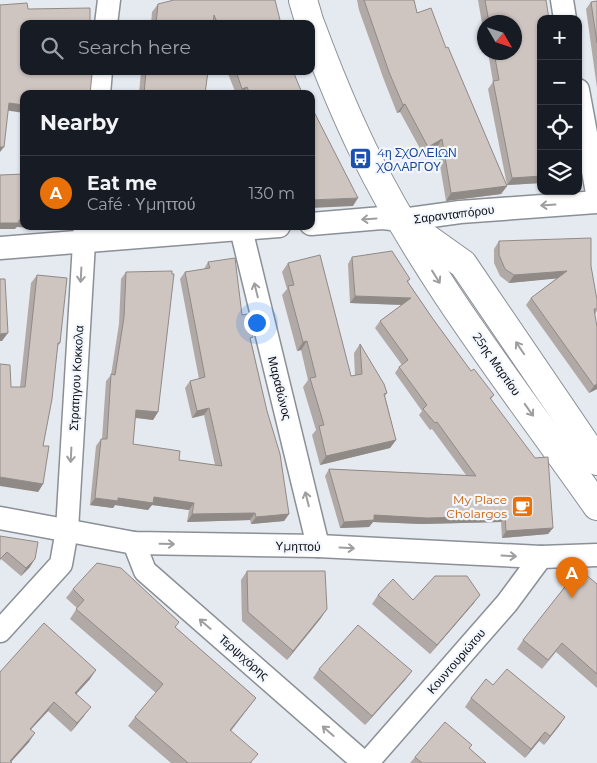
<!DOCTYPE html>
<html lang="en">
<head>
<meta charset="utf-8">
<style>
  :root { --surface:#171b24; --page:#20242c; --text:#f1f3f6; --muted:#9ea1a6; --line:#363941; --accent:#5d7424 }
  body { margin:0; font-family:Montserrat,sans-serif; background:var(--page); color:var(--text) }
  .controls { position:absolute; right:15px; top:15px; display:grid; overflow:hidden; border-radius:10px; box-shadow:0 1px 4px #0004 }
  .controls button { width:45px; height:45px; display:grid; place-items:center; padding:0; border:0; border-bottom:1px solid var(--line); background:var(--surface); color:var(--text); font:25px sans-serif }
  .compass { position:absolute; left:477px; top:15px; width:45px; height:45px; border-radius:50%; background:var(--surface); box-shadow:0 1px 4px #0004; rotate:129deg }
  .you { position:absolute; left:256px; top:322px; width:18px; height:18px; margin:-12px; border:4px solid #fff; border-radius:50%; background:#1a73e8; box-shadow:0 0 0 8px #1a73e833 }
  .badge { display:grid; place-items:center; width:32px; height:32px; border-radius:50%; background:var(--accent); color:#fff; font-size:16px; font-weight:700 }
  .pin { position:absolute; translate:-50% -41px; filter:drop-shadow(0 1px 2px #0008) }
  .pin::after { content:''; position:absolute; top:26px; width:18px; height:15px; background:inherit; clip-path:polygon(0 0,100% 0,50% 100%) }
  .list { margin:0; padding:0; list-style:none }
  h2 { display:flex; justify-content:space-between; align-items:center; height:65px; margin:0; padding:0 20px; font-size:21px }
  h2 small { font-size:16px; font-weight:400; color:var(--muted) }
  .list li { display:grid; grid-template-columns:32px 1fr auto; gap:15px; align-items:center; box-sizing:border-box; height:75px; padding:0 20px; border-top:1px solid var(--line) }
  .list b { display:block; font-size:19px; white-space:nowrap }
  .list p { margin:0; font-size:16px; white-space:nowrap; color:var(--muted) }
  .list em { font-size:16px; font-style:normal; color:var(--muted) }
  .icon { flex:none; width:28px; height:28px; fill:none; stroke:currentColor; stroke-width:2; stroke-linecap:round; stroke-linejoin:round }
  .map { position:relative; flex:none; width:597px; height:763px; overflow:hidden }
  .search { position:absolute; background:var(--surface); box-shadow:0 1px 4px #0004; left:20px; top:20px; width:295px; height:55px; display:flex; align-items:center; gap:12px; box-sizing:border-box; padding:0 18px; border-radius:10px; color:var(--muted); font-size:19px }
  .panel { position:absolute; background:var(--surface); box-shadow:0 1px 4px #0004; left:20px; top:90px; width:295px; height:140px; border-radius:10px }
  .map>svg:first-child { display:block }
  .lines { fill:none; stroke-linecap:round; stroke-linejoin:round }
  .street-casing { stroke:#8b8f96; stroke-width:25 }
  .secondary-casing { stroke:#8b8f96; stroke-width:30 }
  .street { stroke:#fff; stroke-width:22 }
  .secondary { stroke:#fff; stroke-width:28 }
  .wall { fill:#b1a9a6 }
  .shaded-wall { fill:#908a87 }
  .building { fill:#cec5c1; stroke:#908a87 }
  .oneway { stroke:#9e9e9f }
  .labels { text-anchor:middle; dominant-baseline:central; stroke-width:4.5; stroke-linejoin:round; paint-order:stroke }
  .transit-label { font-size:12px; fill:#164399; stroke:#f2f6fe; text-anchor:start }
  .street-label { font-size:12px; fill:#0c0d0f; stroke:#f2f6fe }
  .food-label { font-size:12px; fill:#c56008; stroke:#f2f6fe; text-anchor:end }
</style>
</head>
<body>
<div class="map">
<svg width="597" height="763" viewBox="0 0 597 763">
  <rect width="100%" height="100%" fill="#e5e9f0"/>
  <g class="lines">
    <defs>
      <g id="street">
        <path d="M562,0L565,19"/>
        <path d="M106,24L109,0"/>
        <path d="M578,90L597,193"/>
        <path d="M99,94L101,71"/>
        <path d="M311,224L382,218L402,220L460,212L597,202"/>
        <path d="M241,229L318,546"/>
        <path d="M0,248L279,226"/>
        <path d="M0,518L134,543L318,546L541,557L597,555"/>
        <path d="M134,543L145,571L364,763"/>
        <path d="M0,631L61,564L67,530L85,226"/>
        <path d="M367,763L507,603L541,557"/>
      </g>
      <g id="secondary">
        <path d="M303,0L310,24"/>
        <path d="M311,26C327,69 344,111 364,152C426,278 516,391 597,506"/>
        <path d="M411,227L463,264L597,461"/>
      </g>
    </defs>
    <use href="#street" class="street-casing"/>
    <use href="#secondary" class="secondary-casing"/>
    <use href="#street" class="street"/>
    <use href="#secondary" class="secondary"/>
  </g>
  <g class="wall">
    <path d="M357,0H414L417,13L446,48L507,186L501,194L446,201L437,147L423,154L400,112L397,113L384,80L359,10Z"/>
    <path d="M478,0H546L541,183L507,185L488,89L493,82L488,52H514V22H484V35Z"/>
    <path d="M597,1V88L586,9L591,2Z"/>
    <path d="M158,4L281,24H151L152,12Z"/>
    <path d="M141,71H208L205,94H139Z"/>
    <path d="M227,71H293L302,93L305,94H236Z"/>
    <path d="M499,241L591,266L597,311L595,314L597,389L589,393L526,305L531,298L557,278L509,283L500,276L494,263V249Z"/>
    <path d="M352,257L410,279L408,282L433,319L471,371L494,395L491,399L553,528L548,534L502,538L501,522L422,524L373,522L369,527L340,528L325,476L329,469L466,475L432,429L430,430L419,415L422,411L395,373L399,367L402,365L375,328L380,321L402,305L350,303L348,264Z"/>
    <path d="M208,262L242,315L251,340L289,514L284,521L251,524L250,520L187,522L189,510L152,505L148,510L115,505L113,508L90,505L96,446L101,439H102L106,381L111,375L119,324L121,279L126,272L158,412L153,420L135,418L133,444L179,460L215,465L204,415L192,418L185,388L190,381L199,379L180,279L185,272L204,269Z"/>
    <path d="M288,263L351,376H355L354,353L360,344L387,393L385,396L396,440L390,448L320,465L312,435L316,430L303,387L308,380L301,350L297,351L282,295L287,289L282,272Z"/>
    <path d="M37,275L60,343L57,347L43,446V484L38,492L11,387H20L31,283Z"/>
    <path d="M0,536L30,567L21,576L1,559L0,561Z"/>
    <path d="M247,571L321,618L287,660L242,621L241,580Z"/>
    <path d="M597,584V688L556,652L542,669L517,649L523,640Z"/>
    <path d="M73,589L175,627L256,698L231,731L252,763H171L128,726L135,717L156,693L70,619L77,608L66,598Z"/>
    <path d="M378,595L413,600L474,603L430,654L372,604Z"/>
    <path d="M319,669L412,671L405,680L365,725L313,678Z"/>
    <path d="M0,672L90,679L76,694L84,716L71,732L48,711L31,729L29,742L11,762L0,763Z"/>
    <path d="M493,685L565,717L559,726L544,745L539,741L525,758L465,707L471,698Z"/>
    <path d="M472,745L469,749L486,763H410L415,757Z"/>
  </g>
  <g class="shaded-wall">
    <path d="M247,87L242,94H239L242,89Z"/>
    <path d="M9,103L24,105V113L4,110Z"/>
    <path d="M405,104L400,112L397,113L403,105Z"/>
    <path d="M442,139L437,147L423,154L428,147Z"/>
    <path d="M0,147H4L0,152Z"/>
    <path d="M541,176V183L507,185L512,178Z"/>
    <path d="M507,186L501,194L446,201L451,193Z"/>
    <path d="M358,198L353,206L311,208V200Z"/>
    <path d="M19,220L24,221V226H68L66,230H63L17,227L15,229H0V223Z"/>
    <path d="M567,271L562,278L509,283L514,275Z"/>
    <path d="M355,296L411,298L406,305L350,303Z"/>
    <path d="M8,333L2,341H0V334Z"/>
    <path d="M307,341L301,350L297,351L303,342Z"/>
    <path d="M597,384V389L589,393L594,386Z"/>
    <path d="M209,408L204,415L192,418L197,411Z"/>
    <path d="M136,410L158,412L153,420L131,417Z"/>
    <path d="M396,440L390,448L320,465L326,456Z"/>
    <path d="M0,477L43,484L38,492L0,486Z"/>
    <path d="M154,497L194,503L189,510L152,505L148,510L115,505L113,508L90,505L95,498Z"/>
    <path d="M255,513L250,520L187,522L192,514Z"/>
    <path d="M289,514L284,521L251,524L256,517Z"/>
    <path d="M374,515L505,516L501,522L422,524L373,522L369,527L340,528L344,522Z"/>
    <path d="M553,528L548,534L502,538L506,531Z"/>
    <path d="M35,559L30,567L21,576L26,568Z"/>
    <path d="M480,595L474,603L430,654L437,645Z"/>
    <path d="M327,609L321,618L287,660L293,651Z"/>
    <path d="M96,670L90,679L69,702L75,693Z"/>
    <path d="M412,671L405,680L365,725L372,716Z"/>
    <path d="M256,698L249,707L224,739L230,730Z"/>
    <path d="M54,702L48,711L24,737L30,729Z"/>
    <path d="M91,707L84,716L71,732L77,723Z"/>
    <path d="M565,717L559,726L544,745L550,736Z"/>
    <path d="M545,732L539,741L525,758L531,749Z"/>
    <path d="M35,733L29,742L10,763H8Z"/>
  </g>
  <g class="building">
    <path d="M174,0H275L281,24H218L214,15L213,24H156L158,4Z"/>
    <path d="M364,0H414L417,13L431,8L446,48L448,47L507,186L451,193L442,139L428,147L405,104L403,105L389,72Z"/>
    <path d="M485,0H546L549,19H541V176L512,178L493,81L499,80L494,52H514V22H489Z"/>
    <path d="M597,1V43L591,2Z"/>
    <path d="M27,3L28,9L90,8V24H24V71H87V73L92,74L90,94H24V105L9,103L4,147H0V5Z"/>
    <path d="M146,71H208L205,94H144Z"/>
    <path d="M236,71H293L302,93L304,92L305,94H250L247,87L242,89Z"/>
    <path d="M311,106L358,198L311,200Z"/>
    <path d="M24,174V221L19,220V223H0V175Z"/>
    <path d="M591,238V266L597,300V309H594L597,327V384L594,386L531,298L567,271L514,275L505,269L499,255V241Z"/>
    <path d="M392,251L410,279L407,281L433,319L471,371L474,369L494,395L490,398L535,458L548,457L553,528L506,531L505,516L427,518L374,515V520L344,522L329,469L476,476L437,422L435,423L423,409L427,405L399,367L408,360L380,321L411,298L355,296L352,257Z"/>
    <path d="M320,255L351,376L362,374L360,344L384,384L387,393L384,394L396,440L326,456L319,426L324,425L310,378L316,377L307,341L303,342L288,286L294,285L288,263Z"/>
    <path d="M235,258L242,315L248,314L253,337L250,338L267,411L280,454L289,514L256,517L255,513L192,514L194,503L154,497L153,503L118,498V501L95,498L101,439H107L111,374L115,375L124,317L126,272L172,271V274H174L158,412L136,410L133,444L180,451L179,460L222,466L209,408L197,411L190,381L205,377L185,272L210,268L208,262Z"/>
    <path d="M37,275L67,278L60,343H58L52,399L43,446H49L43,484L0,477V364L10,365L11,387H25Z"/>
    <path d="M0,279H5L8,333L0,334Z"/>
    <path d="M0,536L38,542L35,559L26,568L7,552L0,559Z"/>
    <path d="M97,563L121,568L179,622L175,627L256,698L230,730L258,754L250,763H187V762L135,717L163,684L76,609L84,600L73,589Z"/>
    <path d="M579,569L597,584V674L562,643L548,660L523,640Z"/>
    <path d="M247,571H325L327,609L293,651L248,612Z"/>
    <path d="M435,576H467L480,595L437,645L378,595L393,579L413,600Z"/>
    <path d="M44,623L96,670L75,693L91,707L77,723L54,702L30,729L35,733L10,761L12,763H0V672Z"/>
    <path d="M358,625L412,671L372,716L319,669Z"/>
    <path d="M507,669L565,717L550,736L545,732L531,749L471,698L486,679L493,685Z"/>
    <path d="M445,722L472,745L469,748L486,763H422L415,757Z"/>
  </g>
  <defs><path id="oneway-shaft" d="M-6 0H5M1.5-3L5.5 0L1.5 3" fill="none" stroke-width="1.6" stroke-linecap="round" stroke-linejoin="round" transform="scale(1.25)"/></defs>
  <g class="oneway">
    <use href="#oneway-shaft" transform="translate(548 205) rotate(176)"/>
    <use href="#oneway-shaft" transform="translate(369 219) rotate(176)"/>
    <use href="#oneway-shaft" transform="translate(81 275) rotate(93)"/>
    <use href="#oneway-shaft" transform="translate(436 277) rotate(58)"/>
    <use href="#oneway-shaft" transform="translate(256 290) rotate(-104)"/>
    <use href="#oneway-shaft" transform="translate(520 348) rotate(-124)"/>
    <use href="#oneway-shaft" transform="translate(529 410) rotate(55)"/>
    <use href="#oneway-shaft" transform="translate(71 455) rotate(93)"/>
    <use href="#oneway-shaft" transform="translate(307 499) rotate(-104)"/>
    <use href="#oneway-shaft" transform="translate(167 544) rotate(1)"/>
    <use href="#oneway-shaft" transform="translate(347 548) rotate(3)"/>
    <use href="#oneway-shaft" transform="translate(509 556) rotate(3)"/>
    <use href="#oneway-shaft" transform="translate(205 624) rotate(-139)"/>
    <use href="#oneway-shaft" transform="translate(328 731) rotate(-139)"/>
  </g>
  <defs>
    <symbol id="bus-square" viewBox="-11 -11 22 22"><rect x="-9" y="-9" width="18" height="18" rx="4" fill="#1a4fb4" stroke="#f2f6fe"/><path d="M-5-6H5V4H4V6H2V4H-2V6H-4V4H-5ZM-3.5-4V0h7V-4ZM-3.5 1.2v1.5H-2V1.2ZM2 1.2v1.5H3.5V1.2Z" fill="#fff"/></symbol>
    <symbol id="cafe-square" viewBox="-11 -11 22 22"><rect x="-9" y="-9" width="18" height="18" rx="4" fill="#e8710a" stroke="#f2f6fe"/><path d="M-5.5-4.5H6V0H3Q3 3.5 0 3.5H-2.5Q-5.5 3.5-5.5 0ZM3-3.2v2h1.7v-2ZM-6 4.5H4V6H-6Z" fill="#fff"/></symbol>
  </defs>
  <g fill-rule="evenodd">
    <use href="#bus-square" x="348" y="146" width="25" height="25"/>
    <use href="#cafe-square" x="510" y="494" width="25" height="25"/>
  </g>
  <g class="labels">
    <g class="transit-label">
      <text x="377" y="152">4η ΣΧΟΛΕΙΩΝ<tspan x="377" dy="14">ΧΟΛΑΡΓΟΥ</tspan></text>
    </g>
    <g class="street-label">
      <text transform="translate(454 214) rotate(-7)">Σαρανταπόρου</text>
      <text transform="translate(497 364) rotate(55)">25ης Μαρτίου</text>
      <text transform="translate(76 378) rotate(-87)">Στρατηγου Κοκκολα</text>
      <text transform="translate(280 388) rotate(76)">Μαραθώνος</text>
      <text transform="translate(298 546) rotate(1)">Υμηττού</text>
      <text transform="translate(244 657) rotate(41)">Τερψιχόρης</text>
      <text transform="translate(456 661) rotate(-49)">Κουντουριώτου</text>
    </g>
    <g class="food-label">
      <text x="507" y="499">My Place<tspan x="507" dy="14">Cholargos</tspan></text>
    </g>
  </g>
</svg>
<div class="controls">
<button>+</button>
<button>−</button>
<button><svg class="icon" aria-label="locate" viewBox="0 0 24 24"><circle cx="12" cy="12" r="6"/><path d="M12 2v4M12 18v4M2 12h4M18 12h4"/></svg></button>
<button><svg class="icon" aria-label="layers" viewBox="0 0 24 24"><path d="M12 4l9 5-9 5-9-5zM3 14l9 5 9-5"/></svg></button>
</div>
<svg class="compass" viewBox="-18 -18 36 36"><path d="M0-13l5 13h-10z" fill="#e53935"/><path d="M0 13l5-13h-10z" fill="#9ea1a6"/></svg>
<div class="you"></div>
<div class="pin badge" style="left:572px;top:598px;background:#e8710a">A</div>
<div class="search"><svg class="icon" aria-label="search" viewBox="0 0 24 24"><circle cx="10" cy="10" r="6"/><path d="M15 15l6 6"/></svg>Search here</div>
<section class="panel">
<h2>Nearby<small></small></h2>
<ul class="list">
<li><span class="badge" style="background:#e8710a">A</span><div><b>Eat me</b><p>Café · Υμηττού</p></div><em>130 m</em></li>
</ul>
</section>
</div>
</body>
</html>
